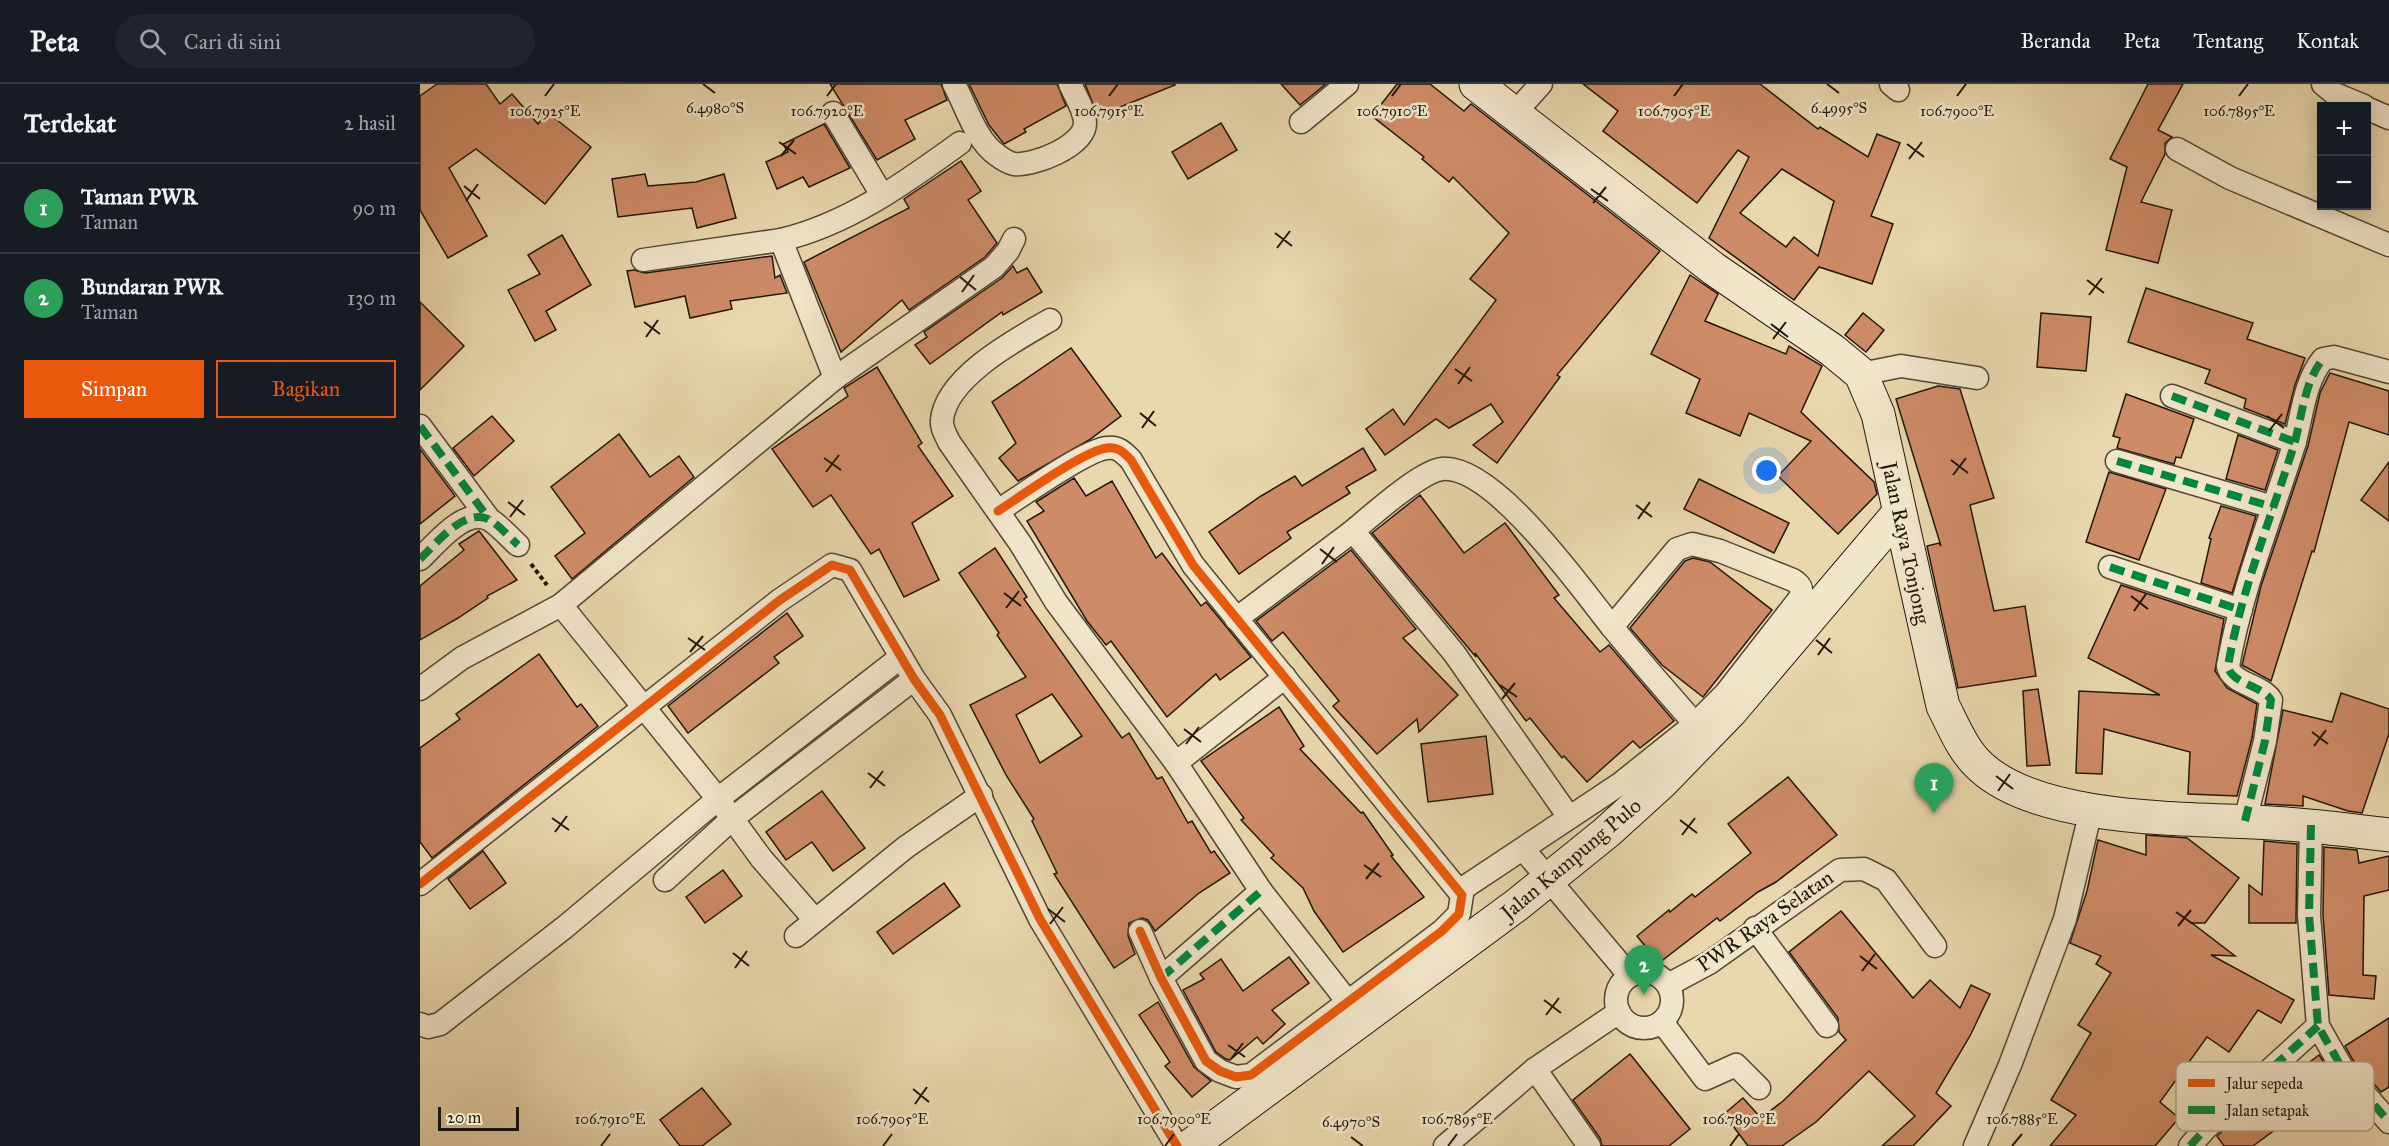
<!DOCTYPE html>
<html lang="id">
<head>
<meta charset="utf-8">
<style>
  :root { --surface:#171b24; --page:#20242c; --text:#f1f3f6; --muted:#9ea1a6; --line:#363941; --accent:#ea580c }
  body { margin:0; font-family:"IM FELL Great Primer",serif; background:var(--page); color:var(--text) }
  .controls { position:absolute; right:18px; top:18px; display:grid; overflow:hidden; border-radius:0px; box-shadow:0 3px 15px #0003 }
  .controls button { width:54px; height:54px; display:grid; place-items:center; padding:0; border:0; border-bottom:2px solid var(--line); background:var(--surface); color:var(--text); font:30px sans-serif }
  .scale { position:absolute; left:18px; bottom:15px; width:81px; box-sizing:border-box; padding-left:6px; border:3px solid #21160a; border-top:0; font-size:16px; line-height:21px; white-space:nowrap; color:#21160a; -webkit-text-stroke:4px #f1e5ca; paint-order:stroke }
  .you { position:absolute; left:1347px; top:387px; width:21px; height:21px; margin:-15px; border:4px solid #fff; border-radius:50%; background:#1a73e8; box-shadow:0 0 0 9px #1a73e833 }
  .badge { display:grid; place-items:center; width:39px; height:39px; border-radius:50%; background:var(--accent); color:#fff; font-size:20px; font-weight:700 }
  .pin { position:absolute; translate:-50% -50px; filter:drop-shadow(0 2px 3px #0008) }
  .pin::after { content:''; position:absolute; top:32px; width:21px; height:18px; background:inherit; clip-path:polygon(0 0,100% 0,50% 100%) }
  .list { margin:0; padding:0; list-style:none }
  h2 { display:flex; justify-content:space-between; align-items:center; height:78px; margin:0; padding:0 24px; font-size:26px }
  h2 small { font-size:20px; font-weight:400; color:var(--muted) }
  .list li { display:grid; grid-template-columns:39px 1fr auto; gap:18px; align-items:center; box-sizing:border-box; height:90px; padding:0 24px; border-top:2px solid var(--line) }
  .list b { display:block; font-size:22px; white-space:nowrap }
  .list p { margin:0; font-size:20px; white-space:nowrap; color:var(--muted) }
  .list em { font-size:20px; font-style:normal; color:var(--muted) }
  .actions { display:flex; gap:12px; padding:18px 24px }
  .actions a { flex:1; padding:14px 0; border:2px solid var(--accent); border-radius:0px; text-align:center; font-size:21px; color:var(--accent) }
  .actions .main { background:var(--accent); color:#fff }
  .icon { flex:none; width:33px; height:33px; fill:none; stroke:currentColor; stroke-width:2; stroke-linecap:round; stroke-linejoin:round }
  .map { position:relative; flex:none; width:1969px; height:1062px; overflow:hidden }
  header { display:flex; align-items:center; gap:36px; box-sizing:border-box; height:84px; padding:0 30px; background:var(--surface); border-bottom:2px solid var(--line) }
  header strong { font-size:28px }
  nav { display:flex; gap:33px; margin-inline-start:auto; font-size:21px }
  .search { width:420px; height:54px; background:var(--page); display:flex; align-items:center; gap:15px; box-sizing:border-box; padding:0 21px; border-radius:33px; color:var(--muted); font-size:22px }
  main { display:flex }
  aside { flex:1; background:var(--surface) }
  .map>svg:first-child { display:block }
  .building { fill:#ce8b67; stroke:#21160a; stroke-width:1.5; fill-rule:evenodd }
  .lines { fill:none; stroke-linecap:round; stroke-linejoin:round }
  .street-casing { stroke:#534633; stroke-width:25 }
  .secondary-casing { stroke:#21160a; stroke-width:35 }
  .path { stroke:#21160a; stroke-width:4; stroke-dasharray:4.5 3; stroke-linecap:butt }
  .street { stroke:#f1e5ca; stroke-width:22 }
  .secondary { stroke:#f1e5ca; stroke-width:33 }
  .quiet { stroke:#00873e; stroke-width:8; stroke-dasharray:15 8; stroke-linecap:butt }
  .cycleway-casing { stroke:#f1e5ca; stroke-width:13 }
  .cycleway { stroke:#e8590c; stroke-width:9 }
  .ticks { fill:none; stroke:#21160a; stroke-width:2 }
  .labels { text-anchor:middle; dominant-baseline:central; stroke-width:5; stroke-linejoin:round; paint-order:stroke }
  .street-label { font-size:21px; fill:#21160a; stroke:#f1e5ca }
  .key { fill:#f1e5ca; stroke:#b3a790; stroke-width:1.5 }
  .key-label { font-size:16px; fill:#21160a }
  .ticks-label { font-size:15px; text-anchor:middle; fill:#21160a; stroke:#f1e5ca; stroke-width:5; stroke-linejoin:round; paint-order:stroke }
</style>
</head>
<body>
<header>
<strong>Peta</strong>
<div class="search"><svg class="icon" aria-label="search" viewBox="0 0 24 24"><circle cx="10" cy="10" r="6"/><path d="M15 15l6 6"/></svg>Cari di sini</div>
<nav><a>Beranda</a><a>Peta</a><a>Tentang</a><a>Kontak</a></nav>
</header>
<main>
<aside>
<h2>Terdekat<small>2 hasil</small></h2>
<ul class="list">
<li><span class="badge" style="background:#2e9e5b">1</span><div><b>Taman PWR</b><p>Taman</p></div><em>90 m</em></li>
<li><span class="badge" style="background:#2e9e5b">2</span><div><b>Bundaran PWR</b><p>Taman</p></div><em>130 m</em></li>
</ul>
<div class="actions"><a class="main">Simpan</a><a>Bagikan</a></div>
</aside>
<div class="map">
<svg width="1969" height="1062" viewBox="0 0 1969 1062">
  <rect width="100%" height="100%" fill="#e9d7ad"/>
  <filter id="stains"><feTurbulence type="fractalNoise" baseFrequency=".00333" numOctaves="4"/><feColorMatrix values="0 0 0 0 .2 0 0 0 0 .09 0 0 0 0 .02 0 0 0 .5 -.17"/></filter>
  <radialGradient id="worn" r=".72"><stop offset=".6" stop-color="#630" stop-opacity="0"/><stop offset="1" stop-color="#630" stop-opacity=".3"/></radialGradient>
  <g class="building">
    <path d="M17,0H66L80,20L92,10L118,40L127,28L171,63L125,120L56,65L29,84L67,152L28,174L0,126V12Z"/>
    <path d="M410,0H521L527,16L485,36L495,55L457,76Z"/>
    <path d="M549,0H637L646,22L604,45L606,48L584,60L569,41Z"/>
    <path d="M665,0H755V1L678,32Z"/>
    <path d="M861,0H906L880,21Z"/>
    <path d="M977,0H1010L1044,27L1051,20L1240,167L1137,291L1140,293L1077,379L1053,361L1083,338L1071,320L1029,344L1016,335L965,371L946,345L973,325L984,341L1076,216L1050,195L1089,149L1033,93L1029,98L1002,75L1004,73L952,32Z"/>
    <path d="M1163,0H1340L1398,45L1400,43L1448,73L1457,50L1480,59L1451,132L1473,140L1452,200L1399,183L1374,216L1289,154L1329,73L1318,66L1277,119L1183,47L1198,27ZM1362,85L1414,117L1398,172L1374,153L1366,163L1320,129Z"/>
    <path d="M1728,0H1763L1738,46L1752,53L1745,59V70L1721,118L1752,126L1738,179L1686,166L1707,83L1690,75Z"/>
    <path d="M801,39L817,66L768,95L752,68Z"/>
    <path d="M404,40L430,84L389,103L383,93L357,105L346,78L368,68L363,60Z"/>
    <path d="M541,77L561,107L548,116L577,159L565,173L489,226L482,216L421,268L384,178L489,124L484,115Z"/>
    <path d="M225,90L228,102L276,98L304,90L316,134L277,144L272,124L198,133L192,95Z"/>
    <path d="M142,151L171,201L126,227L136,246L115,257L88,206L120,190L108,171Z"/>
    <path d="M352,172L355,194L360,191L367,209L310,217L312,225L270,234L265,212L215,223L207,187L214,186L225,189Z"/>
    <path d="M593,182L597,189L607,184L622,208L583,231L582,228L510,280L495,261L507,253L504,248L582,194Z"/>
    <path d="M1270,191L1298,210L1285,237L1366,270L1369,262L1402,282L1381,328L1454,398L1457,410L1418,450L1358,392L1391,357L1329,329L1320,352L1266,329L1280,295L1231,270Z"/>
    <path d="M1726,204L1833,239L1827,255L1885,274L1875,301L1865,340L1824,324L1826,315L1785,299L1790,286L1708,258Z"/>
    <path d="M0,218L44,262L0,306Z"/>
    <path d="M1443,229L1464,246L1446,268L1425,251Z"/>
    <path d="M1621,229L1671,233L1666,287L1617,283Z"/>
    <path d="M651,264L701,332L669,356L598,397L579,374L596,359L572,318Z"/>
    <path d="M457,283L502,359L498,362L533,412L492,439L519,496L484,513L459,465L451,470L411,411L393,423L352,365L428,312L424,304Z"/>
    <path d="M1910,289L1969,307V351L1929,338L1894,468L1892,467L1851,597L1822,581L1841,502L1888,362L1900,309Z"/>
    <path d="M1518,302L1540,305L1574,414L1550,421L1574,527L1605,522L1616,592L1538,604L1507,462L1519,459L1521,462L1476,315Z"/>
    <path d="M1706,310L1774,335L1761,374L1756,373L1754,380L1697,364L1700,354L1693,352Z"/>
    <path d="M72,332L94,357L54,392L33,364Z"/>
    <path d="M199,350L230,393L259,372L274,393L152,495L135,472L165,449L131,403Z"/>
    <path d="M1818,351L1858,366L1845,406L1806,395Z"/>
    <path d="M943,364L956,386L926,403L930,409L867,448L871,454L819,490L789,448L841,412L875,392L882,402Z"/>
    <path d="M0,365L35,412L0,440Z"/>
    <path d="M1969,378V437L1941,416Z"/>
    <path d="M1689,388L1746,405L1719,476L1666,458Z"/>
    <path d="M654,394L666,412L692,397L736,474L742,469L781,522L786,518L831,573L800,596L796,590L747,633L691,557L686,561L667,537L607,437L624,427L616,418Z"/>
    <path d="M1279,395L1369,439L1354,469L1264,425Z"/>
    <path d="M1000,411L1044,469L1085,439L1139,511L1134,514L1180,568L1189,561L1254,637L1220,664L1213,657L1167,698L1144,672L1142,674L1110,634L1106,637L1055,569L1056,573L952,449Z"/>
    <path d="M1801,422L1836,432L1812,509L1781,499L1791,455L1789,454Z"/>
    <path d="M59,447L97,496L67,512L68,514L38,534L0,556V502L44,466L39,460Z"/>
    <path d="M575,464L607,513L604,515L702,654L709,649L737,695L742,693L768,739L772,737L791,769L794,767L810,789L779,809L735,847L728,836L722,834L709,839L708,852L715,870L694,884L634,790L637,789L612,737L614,735L586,691L550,621L606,593L577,551L579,549L539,489ZM632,610L662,652L620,679L596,631Z"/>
    <path d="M931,466L996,545L983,554L1038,611L999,648L997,635L957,670L913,622L919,617L863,548L852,557L836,537Z"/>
    <path d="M1273,474L1290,478L1352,526L1283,613L1242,581L1210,544L1265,477Z"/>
    <path d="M1701,501L1804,535L1795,587L1807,604L1837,620L1832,654L1817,712L1768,710L1770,668L1684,645L1682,690L1656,689L1659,607L1740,611L1668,574Z"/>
    <path d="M367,529L383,552L354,573L359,579L268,649L248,622Z"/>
    <path d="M119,570L157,623L161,620L178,642L12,774L0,758V664L40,635L36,630Z"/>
    <path d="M1618,605L1630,681L1607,682L1603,607Z"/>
    <path d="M1921,609L1969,625V650L1942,729L1928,727L1883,712V722L1845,720L1863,626L1912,638Z"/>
    <path d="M859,623L884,662L880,665L941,729L943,728L973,771L971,772L1004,813L923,868L894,827L883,804L851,774L854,771L821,736L824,734L781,677Z"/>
    <path d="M1066,652L1073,710L1008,718L1001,660Z"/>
    <path d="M1368,693L1417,751L1356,798L1338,808L1300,837L1297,834L1239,879L1217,852L1249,826L1250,828L1272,810L1275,813L1331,769L1308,740Z"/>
    <path d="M402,707L445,764L413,787L392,758L366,776L346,748Z"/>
    <path d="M1726,751L1767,754L1819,794L1785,839H1772L1815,872L1791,871L1874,916L1861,939L1838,926L1809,968L1787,953L1740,1018L1759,1034L1735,1062H1630L1656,1031L1631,1016L1671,949L1658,941L1691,889L1676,880L1681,872L1650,859L1667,807L1678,756L1726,771Z"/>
    <path d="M1844,757L1877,760L1876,839H1829V801L1842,811Z"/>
    <path d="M1904,763L1937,766L1939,779L1969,772V806L1944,812L1943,891L1956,892L1954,915L1909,911L1903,831Z"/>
    <path d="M63,767L86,799L50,825L28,795Z"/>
    <path d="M303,786L322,812L285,839L266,813Z"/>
    <path d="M524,799L540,822L473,870L457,848Z"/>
    <path d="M1421,827L1493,914L1510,896L1540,924L1551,901L1570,910L1550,952L1516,1009L1531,1022L1493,1062H1462L1495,1032L1449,987L1396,1038L1362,1062H1328L1304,1030L1323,1014L1341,1034L1363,1017L1426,956L1419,948L1418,934L1369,868Z"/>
    <path d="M869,873L889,899L852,926L865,940L843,960L837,953L810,976L806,975L796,968L763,906L784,895L780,890L801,875L823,907Z"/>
    <path d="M738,918L774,983L791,997L772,1013L745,982L750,978L719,931Z"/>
    <path d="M1969,934V1003L1961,1008L1933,976L1925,962Z"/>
    <path d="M1210,970L1270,1045L1249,1062H1182L1180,1054L1153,1016Z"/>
    <path d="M1899,971L1924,1007L1908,1020L1901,1012L1833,1062H1804L1797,1052L1863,992L1866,996Z"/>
    <path d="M282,1004L311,1040L282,1062H260L240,1036Z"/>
  </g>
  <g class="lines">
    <defs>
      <g id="street">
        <path d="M534,0C546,22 556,57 577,71C581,74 589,79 594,80C614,82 665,62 665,39C665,27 655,11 650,0"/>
        <path d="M1471,0L1478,6"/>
        <path d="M1903,0L1915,10L1944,22"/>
        <path d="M1946,24L1969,34"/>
        <path d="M413,29L462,111"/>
        <path d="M1094,30L1121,0"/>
        <path d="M881,38L927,0"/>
        <path d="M1757,65L1810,94L1969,161"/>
        <path d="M361,156C428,140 485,99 540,59"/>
        <path d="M630,236C597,255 526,293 522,336C521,344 526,351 529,358L600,459L636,518L756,679L841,807L928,918"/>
        <path d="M1441,290L1481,282L1557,294"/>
        <path d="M415,294L574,183L588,167L594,155"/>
        <path d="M1752,312L1875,358"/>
        <path d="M0,342L69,435"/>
        <path d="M1697,377L1853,423"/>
        <path d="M578,427C600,413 665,366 687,364C698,362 704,369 711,376L773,481L1042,811L1039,830L1022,847L831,991L816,993L800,987L786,977L741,894L720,847"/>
        <path d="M933,447C951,432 1001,387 1022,385C1074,380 1162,506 1192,543C1219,576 1247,608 1275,640"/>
        <path d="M0,475C16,460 45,422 70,436C80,442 89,453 98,461"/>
        <path d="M1690,483L1821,526"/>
        <path d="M141,521L298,715L341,774L395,836"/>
        <path d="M816,535L933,447L1034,569L1149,733"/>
        <path d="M0,605L42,574L141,521L415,294L361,156L223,176"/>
        <path d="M756,679L865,593"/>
        <path d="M1825,737L1845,657L1851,616C1842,601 1811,600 1808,582C1821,507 1851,434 1874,361C1882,333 1884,298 1903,275L1914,273L1969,288"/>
        <path d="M1891,741L1889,831L1898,942L1922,984L1969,1038"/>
        <path d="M1104,766L1210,892"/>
        <path d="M245,796L313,734L494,595"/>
        <path d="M0,800L360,516L412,481L430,486L494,595L520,631L620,835L757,1062"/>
        <path d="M1039,807L1200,700L1275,640L1306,609L1380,514C1383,505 1381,501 1373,496L1300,467L1272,460L1257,465L1192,543"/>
        <path d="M1335,844L1407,942"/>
        <path d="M376,852L486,763L561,711"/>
        <circle cx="1224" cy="916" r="28"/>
        <path d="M741,894L841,807"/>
        <path d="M1248,901L1289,879L1420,786L1444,785L1466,796L1515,862"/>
        <path d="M1242,938L1285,995L1316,981L1339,1004"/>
        <path d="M0,940L8,943L20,940L145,843L298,715L481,573"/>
        <path d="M1115,985L1169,1062"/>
        <path d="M1025,1062L1115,985L1199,928"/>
        <path d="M1555,1062L1590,981L1645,835L1671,726"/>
        <path d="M1770,1062L1786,1044L1898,942"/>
      </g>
      <g id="secondary">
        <path d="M1056,0L1294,185L1412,266L1441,290L1458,330L1523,622C1534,643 1543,667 1561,683C1622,739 1772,734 1851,739C1891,741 1930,746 1969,751"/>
        <path d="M770,1062L1098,820L1187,748L1242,698L1311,627L1478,430"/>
      </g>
    </defs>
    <use href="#street" class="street-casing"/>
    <use href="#secondary" class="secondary-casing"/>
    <path class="path" d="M111,480L127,501"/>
    <use href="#street" class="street"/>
    <use href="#secondary" class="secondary"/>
    <g class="quiet">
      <path d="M1752,312L1875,358"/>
      <path d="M0,342L69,435"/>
      <path d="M1697,377L1853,423"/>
      <path d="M0,475C16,460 45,422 70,436C80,442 89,453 98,461"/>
      <path d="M1690,483L1821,526"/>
      <path d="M1825,737L1845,657L1851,616C1842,601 1811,600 1808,582C1821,507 1851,434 1874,361C1882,333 1884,298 1903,275"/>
      <path d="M1891,741L1889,831L1898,942L1922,984L1969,1038"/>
      <path d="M741,894L841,807"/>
      <path d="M1770,1062L1786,1044L1898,942"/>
    </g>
    <defs>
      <g id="cycleway">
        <path d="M578,427C600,413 665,366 687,364C698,362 704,369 711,376L773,481L1042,811L1039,830L1022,847L831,991L816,993L800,987L786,977L741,894L720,847"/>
        <path d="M0,800L360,516L412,481L430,486L494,595L520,631L620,835L757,1062"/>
      </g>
    </defs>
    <use href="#cycleway" class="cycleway-casing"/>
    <use href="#cycleway" class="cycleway"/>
  </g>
  <path class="ticks" d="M283,0L295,9M1407,0L1419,9M125,12L134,0M407,12L416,0M689,12L698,0M972,12L981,0M1254,12L1263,0M1537,12L1546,0M1819,12L1828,0M359,58L376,70M1487,60L1504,73M361,72L374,56M1489,75L1502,58M44,102L60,115M1171,105L1188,117M46,117L58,100M1173,119L1186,103M855,149L872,162M857,164L870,147M540,193L556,206M1667,196L1684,209M542,208L554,191M1669,211L1682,194M224,238L240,250M1351,240L1368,253M226,253L238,236M1353,255L1366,238M1035,285L1052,297M1038,300L1050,283M720,329L736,342M1847,332L1864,344M722,344L734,327M1849,347L1862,330M404,374L421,386M1531,376L1548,389M406,388L419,371M1533,391L1546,374M88,418L105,431M1216,421L1232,433M90,433L103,416M1218,435L1230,418M900,465L917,478M902,480L914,463M584,509L601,522M1711,512L1728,525M586,524L599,507M1714,527L1726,510M268,554L285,566M1396,556L1412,569M270,568L283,552M1398,571L1410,554M1080,601L1097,613M1082,615L1095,599M764,645L781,658M1892,648L1908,660M766,660L779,643M1894,662L1906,646M448,689L465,702M1576,692L1593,705M450,704L463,687M1578,707L1590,690M132,734L149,746M1260,736L1277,749M135,748L147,732M1262,751L1275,734M944,781L961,793M946,795L959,779M628,825L645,838M1756,828L1773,840M630,840L643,823M1758,842L1771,826M313,869L329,882M1440,872L1457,885M315,884L327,867M1442,887L1455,870M1124,916L1141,929M1126,931L1139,914M808,961L825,973M811,975L823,959M493,1005L509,1018M495,1020L507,1003M931,1053L943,1062M181,1062L190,1050M463,1062L472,1050M745,1062L754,1050M1028,1062L1037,1050M1310,1062L1319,1050M1592,1062L1602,1050"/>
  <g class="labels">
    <g class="street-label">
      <text transform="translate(1486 459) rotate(78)">Jalan Raya Tonjong</text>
      <text transform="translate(1151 775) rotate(-40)">Jalan Kampung Pulo</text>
      <text transform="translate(1345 837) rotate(-35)">PWR Raya Selatan</text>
    </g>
  </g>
  <rect x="1756" y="978" width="198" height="69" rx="9" class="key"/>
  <rect x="1768" y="995" width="27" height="8" fill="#e8590c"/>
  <rect x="1768" y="1022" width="27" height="8" fill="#00873e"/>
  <g class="key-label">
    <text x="1806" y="1005">Jalur sepeda</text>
    <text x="1806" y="1032">Jalan setapak</text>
  </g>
  <g class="ticks-label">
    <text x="295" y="29">6.4980°S</text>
    <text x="1419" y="29">6.4995°S</text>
    <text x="125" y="32">106.7925°E</text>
    <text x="407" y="32">106.7920°E</text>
    <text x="689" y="32">106.7915°E</text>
    <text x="972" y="32">106.7910°E</text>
    <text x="1254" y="32">106.7905°E</text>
    <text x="1537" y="32">106.7900°E</text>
    <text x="1819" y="32">106.7895°E</text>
    <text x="190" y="1040">106.7910°E</text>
    <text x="472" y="1040">106.7905°E</text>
    <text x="754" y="1040">106.7900°E</text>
    <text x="1037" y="1040">106.7895°E</text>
    <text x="1319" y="1040">106.7890°E</text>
    <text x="1602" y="1040">106.7885°E</text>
    <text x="931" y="1043">6.4970°S</text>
  </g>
  <rect width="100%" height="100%" filter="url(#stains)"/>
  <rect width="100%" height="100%" fill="url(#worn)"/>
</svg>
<div class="controls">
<button>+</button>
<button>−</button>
</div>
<div class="scale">20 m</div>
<div class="you"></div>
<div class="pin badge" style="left:1514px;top:729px;background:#2e9e5b">1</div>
<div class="pin badge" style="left:1224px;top:911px;background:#2e9e5b">2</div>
</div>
</main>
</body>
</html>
